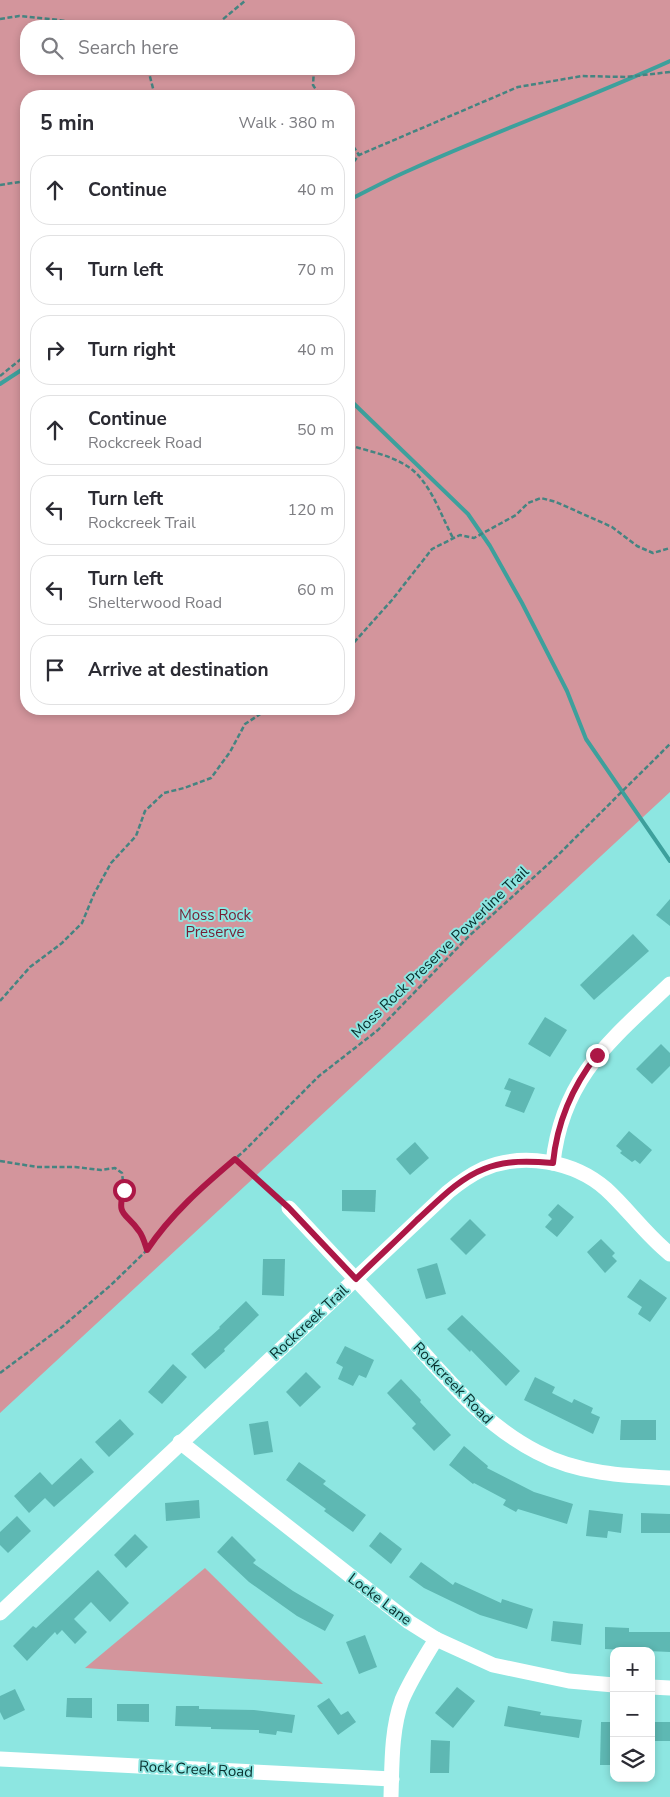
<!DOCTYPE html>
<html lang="en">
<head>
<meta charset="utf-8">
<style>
  :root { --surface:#fff; --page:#f2f2f3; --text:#2b2b33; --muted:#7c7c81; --line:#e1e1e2 }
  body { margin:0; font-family:"Nunito Sans",sans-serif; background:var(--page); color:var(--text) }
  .controls { position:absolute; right:15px; bottom:15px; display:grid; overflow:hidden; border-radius:10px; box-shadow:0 2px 8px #0003 }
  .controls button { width:45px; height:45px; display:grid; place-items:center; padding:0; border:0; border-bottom:1px solid var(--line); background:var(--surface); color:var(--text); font:25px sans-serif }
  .stop { position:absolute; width:15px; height:15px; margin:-11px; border:4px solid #ac1746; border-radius:50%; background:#fff }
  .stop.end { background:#ac1746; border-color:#fff; box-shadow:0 1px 5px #0008 }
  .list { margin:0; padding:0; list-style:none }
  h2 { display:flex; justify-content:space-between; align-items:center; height:65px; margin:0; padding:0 20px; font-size:21px }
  h2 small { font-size:16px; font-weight:400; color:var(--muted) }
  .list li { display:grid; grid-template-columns:32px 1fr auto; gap:15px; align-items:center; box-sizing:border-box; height:70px; margin:0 10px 10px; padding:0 10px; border:1px solid var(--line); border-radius:20px }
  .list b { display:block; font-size:19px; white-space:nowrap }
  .list p { margin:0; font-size:16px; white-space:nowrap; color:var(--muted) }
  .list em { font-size:16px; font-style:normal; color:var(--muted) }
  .icon { flex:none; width:28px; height:28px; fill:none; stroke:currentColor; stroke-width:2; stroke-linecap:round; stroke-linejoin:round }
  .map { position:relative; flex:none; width:670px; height:1797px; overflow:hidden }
  .search { position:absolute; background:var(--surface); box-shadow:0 2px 8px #0003; left:20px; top:20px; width:335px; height:55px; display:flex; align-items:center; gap:12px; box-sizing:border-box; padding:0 18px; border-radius:20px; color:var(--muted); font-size:19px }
  .panel { position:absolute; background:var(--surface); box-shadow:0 2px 8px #0003; left:20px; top:90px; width:335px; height:625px; border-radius:20px }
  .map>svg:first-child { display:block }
  .green { fill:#d3959c; fill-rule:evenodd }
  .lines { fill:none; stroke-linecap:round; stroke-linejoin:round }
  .stream { stroke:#3da09c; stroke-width:4 }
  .building { fill:#5eb8b3 }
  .path { stroke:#458481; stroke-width:2.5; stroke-dasharray:5 2.5; stroke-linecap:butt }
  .minor { stroke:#fff; stroke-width:15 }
  .route { stroke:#ac1746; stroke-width:6 }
  .labels { text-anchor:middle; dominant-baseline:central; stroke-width:4; stroke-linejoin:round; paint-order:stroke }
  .park-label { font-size:15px; fill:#761e34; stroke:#8de6e1 }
  .street-label { font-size:15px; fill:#08302e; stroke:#8de6e1 }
</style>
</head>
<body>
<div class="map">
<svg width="670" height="1797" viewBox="0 0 670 1797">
  <rect width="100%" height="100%" fill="#8de6e1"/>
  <g class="green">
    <path d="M0,0H670V792L0,1413ZM26,26H349V69H26ZM26,96H349V709H26Z"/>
    <path d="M205,1568L323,1684L85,1668Z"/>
  </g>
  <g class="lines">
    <g class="stream">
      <path d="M349,200C369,190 389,179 410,170C496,131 584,100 670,61"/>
      <path d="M0,384L26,367"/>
      <path d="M349,399L468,514L490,546L522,603L567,691L586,739L670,861"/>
    </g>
  </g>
  <g class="building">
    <path d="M670,899V926L656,915Z"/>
    <path d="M633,934L649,951L594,1000L580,985Z"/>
    <path d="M545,1017L567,1030L550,1057L528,1044Z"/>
    <path d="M661,1044L670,1053V1066L652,1084L636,1069Z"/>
    <path d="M509,1078L535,1088L524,1113L505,1106L511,1091L504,1089Z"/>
    <path d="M629,1131L652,1150L640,1164L635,1160L632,1162L620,1153L622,1151L616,1146Z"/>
    <path d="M415,1142L429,1158L410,1175L396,1159Z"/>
    <path d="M342,1190H376L375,1212L342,1211Z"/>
    <path d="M558,1204L574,1217L557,1237L545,1227L552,1219L548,1215Z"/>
    <path d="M470,1219L486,1235L466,1255L450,1239Z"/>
    <path d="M601,1239L615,1253L612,1256L617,1261L605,1273L587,1252Z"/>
    <path d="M263,1259H285L284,1296L262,1295Z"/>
    <path d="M437,1263L446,1294L426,1299L417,1269Z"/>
    <path d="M640,1279L667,1298L650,1322L638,1314L642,1307L627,1297Z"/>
    <path d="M246,1301L259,1315L224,1349L225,1351L205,1369L191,1354L220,1328L219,1327Z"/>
    <path d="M462,1315L520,1371L506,1386L471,1350L470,1352L447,1329Z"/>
    <path d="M345,1346L374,1360L366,1378L359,1375L353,1386L338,1379L343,1367L336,1363Z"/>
    <path d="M173,1364L187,1377L162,1404L148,1392Z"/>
    <path d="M306,1372L321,1387L300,1407L286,1392Z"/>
    <path d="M535,1377L555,1387L552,1393L572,1403L574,1399L593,1408L591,1413L600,1417L593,1434L524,1400Z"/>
    <path d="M401,1379L421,1400L420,1402L451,1435L434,1451L412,1428L416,1424L387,1393Z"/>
    <path d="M120,1419L134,1434L109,1457L95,1442Z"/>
    <path d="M621,1420H656V1440H620Z"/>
    <path d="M268,1421L273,1452L254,1455L249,1424Z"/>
    <path d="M464,1446L488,1466L487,1468L534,1492L573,1504L567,1524L518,1509L516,1512L503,1505L506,1500L474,1483L473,1484L449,1465Z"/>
    <path d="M81,1458L94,1472L54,1507L45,1498L29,1513L14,1496L40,1472L52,1485Z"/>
    <path d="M299,1462L326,1481L323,1484L366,1515L353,1532L324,1511L326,1509L286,1480Z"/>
    <path d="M199,1500L200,1518L166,1521L165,1503Z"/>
    <path d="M589,1510L623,1514L621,1533L608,1531L607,1538L586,1536Z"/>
    <path d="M641,1513L670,1514V1533H641Z"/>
    <path d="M17,1516L31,1531L8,1553L0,1545V1532Z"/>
    <path d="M380,1532L402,1549L391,1564L369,1546Z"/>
    <path d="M135,1534L148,1547L126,1568L114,1555Z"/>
    <path d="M232,1536L256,1560L253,1563L293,1591L334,1615L325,1631L297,1616L249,1582L217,1552Z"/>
    <path d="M421,1562L453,1585L455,1582L501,1603L502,1599L533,1609L527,1629L480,1615L424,1588L409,1577Z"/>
    <path d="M98,1570L129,1603L110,1622L91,1602L74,1619L87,1632L75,1644L62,1630L57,1635L55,1632L27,1661L13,1646L33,1626L36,1628Z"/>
    <path d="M553,1621L583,1624L581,1645L551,1641Z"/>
    <path d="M605,1627L629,1628V1632H670V1652L605,1649Z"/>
    <path d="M365,1635L377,1667L359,1674L346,1642Z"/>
    <path d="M457,1687L475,1701L453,1728L435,1713Z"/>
    <path d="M15,1689L25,1710L4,1720L0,1712V1696Z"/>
    <path d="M67,1698H92V1718L66,1717Z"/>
    <path d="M329,1698L341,1715L348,1711L356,1722L338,1735L317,1706Z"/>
    <path d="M117,1704H149V1722L117,1721Z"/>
    <path d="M176,1706H199V1709L254,1710L295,1715L292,1733L277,1731L276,1735L259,1733V1730L211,1729V1727L175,1726Z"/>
    <path d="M508,1706L541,1712L540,1715L582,1720L579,1738L504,1726Z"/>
    <path d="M601,1722H614V1765H600Z"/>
    <path d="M654,1722H670V1741H653Z"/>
    <path d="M431,1740L450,1741L449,1773H430Z"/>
  </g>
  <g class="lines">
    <g class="path">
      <path d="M0,19L19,16L59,20L89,26"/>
      <path d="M221,26L222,20L246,0"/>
      <path d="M148,69L155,96"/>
      <path d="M314,69L313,85L320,96"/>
      <path d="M349,140L359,155"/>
      <path d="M349,168L359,155L518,87L582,76L626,77L670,72"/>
      <path d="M0,185L26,181"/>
      <path d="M0,376L26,355"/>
      <path d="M349,445C368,451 390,455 407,466C430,480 441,516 453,538"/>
      <path d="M349,648L392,600L432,549L460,535L474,538L516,515L528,503L541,498L556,502L612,527L637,546L653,553L670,548"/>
      <path d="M0,1001L30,967L62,943L82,923L94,894L111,863L136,836L145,811L164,793L184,788L211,778L230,752L245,724L268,709"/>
      <path d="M235,1159L279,1199"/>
      <path d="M0,1161L37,1167H75L101,1170L115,1168L122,1173L124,1190L120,1205L124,1215L140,1232L147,1250"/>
      <path d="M0,1373L62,1327L111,1285L147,1250L161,1229L194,1194L244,1151L319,1076L378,1030L468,937L556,857L670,744"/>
    </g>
    <g class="minor">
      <path d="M553,1163C562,1077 612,1039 670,984"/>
      <path d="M289,1208C327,1249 365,1289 403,1330C444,1375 482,1424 537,1452C578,1474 625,1476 670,1478"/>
      <path d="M180,1442L409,1622L436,1639L493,1665L569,1681L614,1685"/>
      <path d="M0,1613L448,1192C459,1183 470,1175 483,1169C523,1152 574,1161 606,1189C628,1209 646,1235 670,1254"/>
      <path d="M651,1687L670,1688"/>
      <path d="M0,1759L392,1779"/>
      <path d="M391,1797C392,1766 391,1730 402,1700C411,1679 424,1659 436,1639"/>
    </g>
  </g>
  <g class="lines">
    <path class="route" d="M124,1190C116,1217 126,1212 139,1231C143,1236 145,1244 147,1250C171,1214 202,1187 235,1159L289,1208L356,1279C376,1259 397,1240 417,1220C438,1201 458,1179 484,1169C506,1160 530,1161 553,1163C557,1122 572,1087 597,1055"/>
  </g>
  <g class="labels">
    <g class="park-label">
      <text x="215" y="915">Moss Rock<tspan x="215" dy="17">Preserve</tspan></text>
    </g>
    <g class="street-label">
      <text transform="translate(440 952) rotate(-44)">Moss Rock Preserve Powerline Trail</text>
      <text transform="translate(309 1322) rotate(-43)">Rockcreek Trail</text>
      <text transform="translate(453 1383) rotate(46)">Rockcreek Road</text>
      <text transform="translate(380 1599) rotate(37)">Locke Lane</text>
      <text transform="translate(196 1769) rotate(3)">Rock Creek Road</text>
    </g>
  </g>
</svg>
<div class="controls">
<button>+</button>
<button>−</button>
<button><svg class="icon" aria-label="layers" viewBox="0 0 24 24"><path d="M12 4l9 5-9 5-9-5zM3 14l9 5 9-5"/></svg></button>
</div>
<div class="stop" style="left:124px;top:1190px"></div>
<div class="stop end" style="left:597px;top:1055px"></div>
<div class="search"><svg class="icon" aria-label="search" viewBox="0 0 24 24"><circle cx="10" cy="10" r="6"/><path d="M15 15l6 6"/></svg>Search here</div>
<section class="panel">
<h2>5 min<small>Walk · 380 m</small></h2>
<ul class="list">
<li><svg class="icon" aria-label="ahead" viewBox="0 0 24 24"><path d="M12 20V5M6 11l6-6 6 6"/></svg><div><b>Continue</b></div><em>40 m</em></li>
<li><svg class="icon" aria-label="left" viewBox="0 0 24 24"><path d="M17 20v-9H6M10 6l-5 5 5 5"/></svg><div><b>Turn left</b></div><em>70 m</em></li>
<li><svg class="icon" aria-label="right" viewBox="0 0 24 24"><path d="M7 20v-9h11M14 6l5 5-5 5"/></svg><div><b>Turn right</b></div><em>40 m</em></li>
<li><svg class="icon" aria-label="ahead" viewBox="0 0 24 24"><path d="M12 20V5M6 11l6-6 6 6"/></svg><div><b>Continue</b><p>Rockcreek Road</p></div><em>50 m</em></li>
<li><svg class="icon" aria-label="left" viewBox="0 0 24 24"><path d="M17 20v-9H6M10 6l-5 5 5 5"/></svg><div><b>Turn left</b><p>Rockcreek Trail</p></div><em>120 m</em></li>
<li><svg class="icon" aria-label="left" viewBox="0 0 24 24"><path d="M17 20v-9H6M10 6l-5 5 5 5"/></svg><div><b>Turn left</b><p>Shelterwood Road</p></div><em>60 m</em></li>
<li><svg class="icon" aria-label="arrive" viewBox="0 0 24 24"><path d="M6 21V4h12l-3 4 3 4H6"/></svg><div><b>Arrive at destination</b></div></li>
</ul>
</section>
</div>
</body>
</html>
